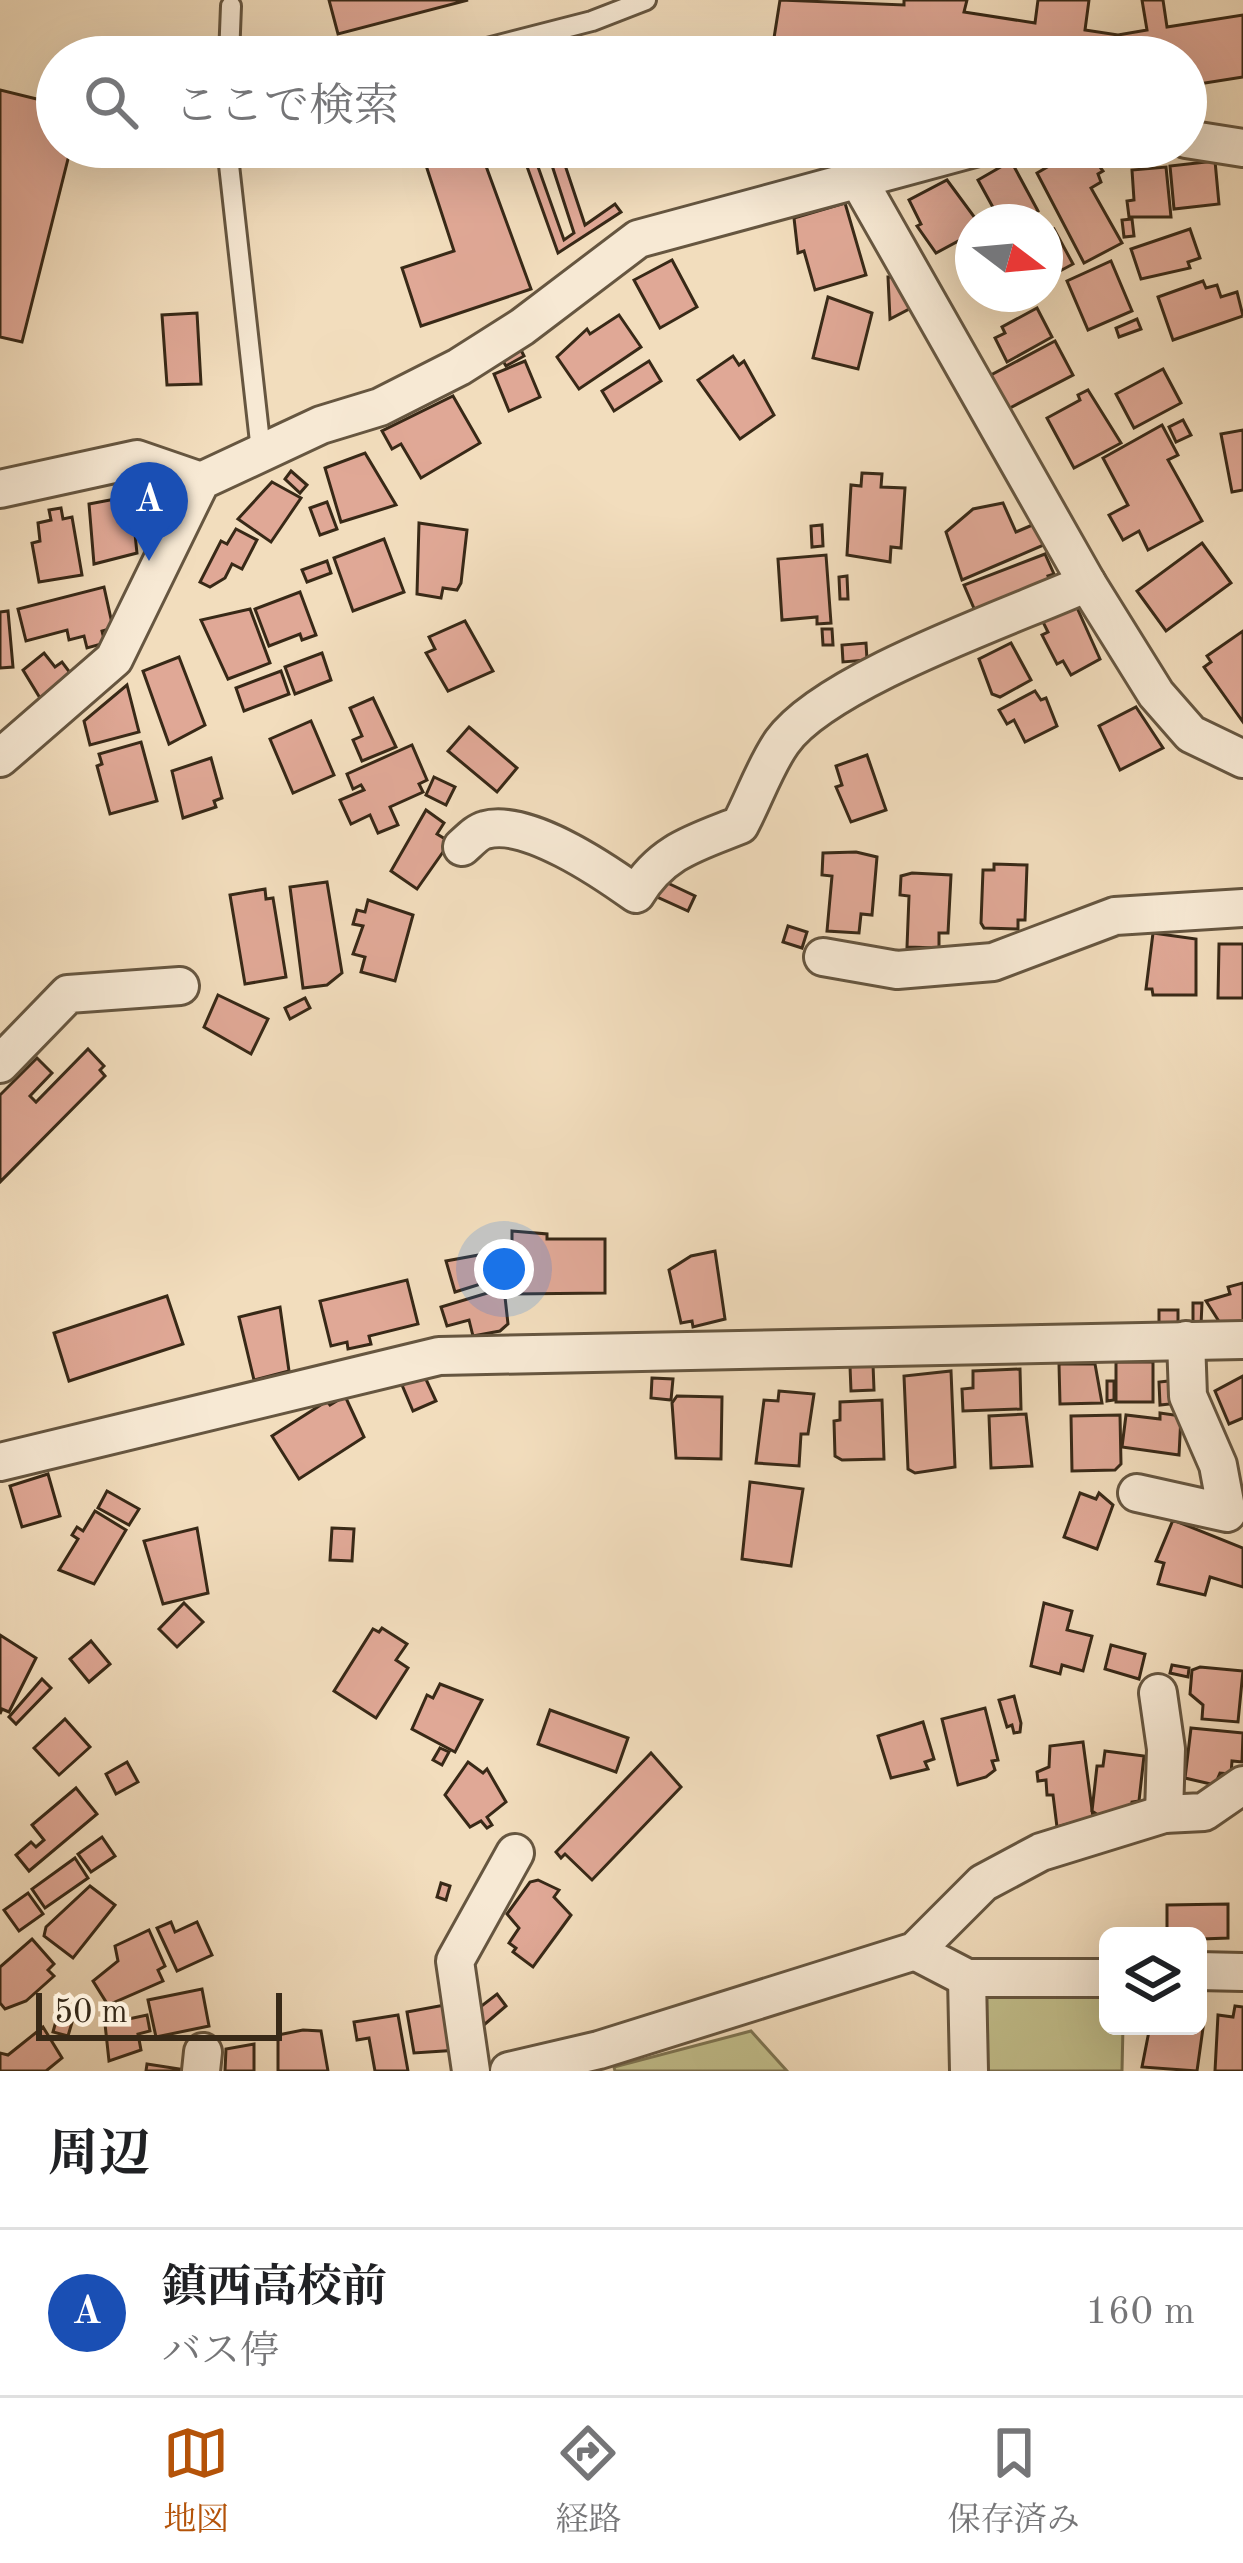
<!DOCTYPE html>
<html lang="ja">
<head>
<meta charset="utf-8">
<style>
  :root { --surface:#fff; --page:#f2f2f2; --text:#202124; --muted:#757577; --line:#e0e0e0; --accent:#b45309 }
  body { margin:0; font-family:"Old Standard TT","Noto Serif JP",serif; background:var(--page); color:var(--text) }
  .controls { position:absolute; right:36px; bottom:36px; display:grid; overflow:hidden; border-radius:18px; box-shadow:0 12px 48px #0002 }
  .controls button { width:108px; height:108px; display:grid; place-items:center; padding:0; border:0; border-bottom:3px solid var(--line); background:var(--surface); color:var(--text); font:60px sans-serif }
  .compass { position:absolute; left:955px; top:204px; width:108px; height:108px; border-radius:50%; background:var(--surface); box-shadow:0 12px 48px #0002; rotate:106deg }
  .scale { position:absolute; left:36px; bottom:30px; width:246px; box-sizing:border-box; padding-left:12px; border:6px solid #382917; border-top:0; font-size:33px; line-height:42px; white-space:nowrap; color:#382917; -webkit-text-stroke:9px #f7e9d4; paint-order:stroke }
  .you { position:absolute; left:504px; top:1269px; width:42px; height:42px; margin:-30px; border:9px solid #fff; border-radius:50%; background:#1a73e8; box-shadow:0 0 0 18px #1a73e833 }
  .badge { display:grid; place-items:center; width:78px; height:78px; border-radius:50%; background:var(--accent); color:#fff; font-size:39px; font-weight:700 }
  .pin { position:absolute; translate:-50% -99px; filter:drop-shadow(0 3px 6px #0008) }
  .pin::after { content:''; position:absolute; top:63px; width:42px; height:36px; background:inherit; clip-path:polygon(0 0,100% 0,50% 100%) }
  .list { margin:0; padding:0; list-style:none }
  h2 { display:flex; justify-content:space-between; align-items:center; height:156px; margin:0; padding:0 48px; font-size:51px }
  h2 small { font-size:39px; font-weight:400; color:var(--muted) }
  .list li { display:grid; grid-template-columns:78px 1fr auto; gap:36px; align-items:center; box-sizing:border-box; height:168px; padding:0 48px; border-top:3px solid var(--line) }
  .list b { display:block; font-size:45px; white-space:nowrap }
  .list p { margin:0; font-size:39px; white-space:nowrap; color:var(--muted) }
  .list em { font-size:39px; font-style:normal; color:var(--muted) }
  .icon { flex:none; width:66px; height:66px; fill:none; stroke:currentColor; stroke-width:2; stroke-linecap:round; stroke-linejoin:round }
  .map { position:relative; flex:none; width:1243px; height:2071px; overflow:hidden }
  .search { position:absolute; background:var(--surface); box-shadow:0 12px 48px #0002; left:36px; right:36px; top:36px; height:132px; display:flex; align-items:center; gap:30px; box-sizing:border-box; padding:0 42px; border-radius:66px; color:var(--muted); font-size:45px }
  .sheet { height:324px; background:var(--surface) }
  nav { display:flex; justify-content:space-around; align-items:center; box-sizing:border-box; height:168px; border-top:3px solid var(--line); background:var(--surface); font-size:33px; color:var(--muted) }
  nav a { display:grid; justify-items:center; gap:6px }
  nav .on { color:var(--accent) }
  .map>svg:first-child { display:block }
  .green { fill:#c2bf8c; stroke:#7d7452; stroke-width:3 }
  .building { fill:#e0a896; stroke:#382917; stroke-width:3 }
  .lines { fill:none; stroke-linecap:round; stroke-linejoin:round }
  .lane-casing { stroke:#665640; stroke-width:24 }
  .street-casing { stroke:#665640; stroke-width:42 }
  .lane { stroke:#f7e9d4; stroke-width:18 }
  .street { stroke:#f7e9d4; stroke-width:36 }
</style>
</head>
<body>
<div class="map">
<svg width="1243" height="2071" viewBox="0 0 1243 2071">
  <rect width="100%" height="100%" fill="#f2ddbd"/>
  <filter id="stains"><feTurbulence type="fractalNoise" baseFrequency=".00167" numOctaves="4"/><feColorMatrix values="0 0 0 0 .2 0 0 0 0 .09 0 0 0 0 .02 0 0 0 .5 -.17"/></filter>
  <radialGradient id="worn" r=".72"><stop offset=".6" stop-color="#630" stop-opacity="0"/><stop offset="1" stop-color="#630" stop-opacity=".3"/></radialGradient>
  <g class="green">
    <path d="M1108,1988V2026H1123L1122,2071H978L975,1992Z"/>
    <path d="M751,2031L787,2071H615L614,2067Z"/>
  </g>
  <g class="building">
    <path d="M329,0H468L338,34Z"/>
    <path d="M780,0L904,5V0H967L964,12L1035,23L1038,0H1089L1085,30L1118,35L1147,30L1142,0H1163L1167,27L1243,15V77L1186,86V57H1107L1053,49L1052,57H856L857,52L824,47L823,57H771Z"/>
    <path d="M0,90L57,104V147H71L22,342L0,337Z"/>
    <path d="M420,147H479L531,289L421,326L402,268L454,251Z"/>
    <path d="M520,147H531L564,240L574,233L546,147H559L585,225L615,204L621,212L558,253Z"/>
    <path d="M1075,151L1077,156L1088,151L1103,171L1098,174L1101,182L1091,188L1122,243L1084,263L1037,173Z"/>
    <path d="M1011,161L1038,211L1019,222H1001L978,180Z"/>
    <path d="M1215,161L1219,204L1174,209L1170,166Z"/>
    <path d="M1166,167L1171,217H1129L1127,201L1134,200L1132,170Z"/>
    <path d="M947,180L978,222H973V233L936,253L917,226L921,224L909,200Z"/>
    <path d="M845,203L866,275L815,290L804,251L798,253L794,218Z"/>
    <path d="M1132,219L1134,236L1124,237L1122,220Z"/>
    <path d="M1054,229L1073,264L1045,279V233Z"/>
    <path d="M1190,229L1200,258L1188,262L1190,268L1141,279L1131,249Z"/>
    <path d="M973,239V271L959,246Z"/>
    <path d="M672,260L697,307L660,328L634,280Z"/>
    <path d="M1111,261L1132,311L1088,330L1067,281Z"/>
    <path d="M888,277H896L911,308L890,319Z"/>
    <path d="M1203,281L1206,288L1217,285L1221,297L1237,292L1243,316L1173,340L1158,297Z"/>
    <path d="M828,297L872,313L858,369L813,358Z"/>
    <path d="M1037,308L1052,337L1007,362L995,338L1005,333L1002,327Z"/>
    <path d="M197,313L201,384L167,385L162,315Z"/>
    <path d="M619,315L641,347L579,389L557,357L587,329L590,334Z"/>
    <path d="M1137,319L1141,329L1119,337L1116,328Z"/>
    <path d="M1055,341L1073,375L1008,409L991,375Z"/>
    <path d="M521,350L524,356L506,366L503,361Z"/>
    <path d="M733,356L739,365L744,361L774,415L740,439L698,380Z"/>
    <path d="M525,361L540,397L509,411L494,374Z"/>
    <path d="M649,361L661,381L614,411L602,391Z"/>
    <path d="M1163,369L1181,403L1134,428L1116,394Z"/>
    <path d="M1088,390L1121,443L1074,468L1047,418L1080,400L1078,395Z"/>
    <path d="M453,396L480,443L421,478L401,444L392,449L382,431Z"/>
    <path d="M1183,420L1191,435L1176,442L1169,427Z"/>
    <path d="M1162,425L1178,455L1168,460L1202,521L1148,550L1139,531L1123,540L1109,515L1128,505L1103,458Z"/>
    <path d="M1243,430V490L1232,492L1221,434Z"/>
    <path d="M365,453L396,505L341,522L325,468Z"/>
    <path d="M291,471L307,485L300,493L285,479Z"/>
    <path d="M862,473L882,474L881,487L905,488L901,548L891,547L890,562L847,555L851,485L861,486Z"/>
    <path d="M272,482L301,498L271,542L238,519Z"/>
    <path d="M131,496L137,553L94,564L89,504Z"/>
    <path d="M327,502L337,529L320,535L310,508Z"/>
    <path d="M1003,503L1016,532L1037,523L1046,544L962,580L946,532L973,509Z"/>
    <path d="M61,508L63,519L72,517L82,575L39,582L32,543L40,541L38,523L51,520L49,510Z"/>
    <path d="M419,523L467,530L461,583L457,590L443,588L441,598L417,594Z"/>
    <path d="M822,525L823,546L812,547L811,526Z"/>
    <path d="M236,529L257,540L242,569L232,564L225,578L210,587L200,582L221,541L227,544Z"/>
    <path d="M384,539L404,592L353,611L334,558Z"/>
    <path d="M1202,543L1231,583L1166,631L1137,591Z"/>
    <path d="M1045,554L1054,574L1048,576L1052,586L979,620L964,585Z"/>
    <path d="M826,555L831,623L817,624V617L782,620L778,559Z"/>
    <path d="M327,561L331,573L307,582L302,570Z"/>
    <path d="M847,576L848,599H840L839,577Z"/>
    <path d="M104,587L113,628L102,631L105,643L87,648L84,636L69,640L67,630L26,641L18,609Z"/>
    <path d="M300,592L316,635L302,640L300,634L269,646L255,609Z"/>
    <path d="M1074,601L1100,659L1071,675L1063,661L1057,664L1042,635L1048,632L1041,618Z"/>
    <path d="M250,609L270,663L228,679L201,620Z"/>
    <path d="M8,611L13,667L0,668V612Z"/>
    <path d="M465,621L493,671L448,691L426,653L435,649L429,637Z"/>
    <path d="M822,629H832L833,645H823Z"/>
    <path d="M1243,631V722L1204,667L1211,662L1207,656Z"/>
    <path d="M866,643L867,660L843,662L842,645Z"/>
    <path d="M1011,643L1031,680L1000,697L992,694L979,659Z"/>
    <path d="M44,653L55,667L62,662L71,674L40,698L23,670Z"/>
    <path d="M322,653L331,680L295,694L285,667Z"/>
    <path d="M179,657L205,725L169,744L143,671Z"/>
    <path d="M281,671L289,694L244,711L236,688Z"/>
    <path d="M127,685L139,732L90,745L84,721Z"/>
    <path d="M1035,691L1041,700L1046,698L1057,726L1025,742L1014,720L1007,724L999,710Z"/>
    <path d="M373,698L396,747L362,761L353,740L362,736L350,708Z"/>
    <path d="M1136,707L1163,748L1120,770L1099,726Z"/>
    <path d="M311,721L334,775L293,793L270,739Z"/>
    <path d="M469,727L517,768L497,792L448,751Z"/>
    <path d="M141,742L157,801L110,814L97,766L102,764L99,754Z"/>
    <path d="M412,745L427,780L419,784L423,792L390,807L398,825L378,833L370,815L351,824L340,800L364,790L361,785L353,789L347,774Z"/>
    <path d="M867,755L886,810L851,822L836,787L842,785L836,766Z"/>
    <path d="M211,758L222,798L214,801L216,807L183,818L172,771Z"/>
    <path d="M434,777L455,787L446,805L426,795Z"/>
    <path d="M426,810L444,823L437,834L450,842L417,889L391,871Z"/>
    <path d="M856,852L877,857L872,915L861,914L859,933L827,931L832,876L822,875L823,853Z"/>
    <path d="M994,864L1027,865L1025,920H1018V929L984,928L981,923L983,870H994Z"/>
    <path d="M912,873L951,875L948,933H939V948L907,947L909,896L900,895L901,876Z"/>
    <path d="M657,878L695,896L688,911L655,896Z"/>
    <path d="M327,882L342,973L327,985L303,988L290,887Z"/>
    <path d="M265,889L266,899L273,898L286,977L245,984L230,895Z"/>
    <path d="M368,900L413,915L395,981L361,972L365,957L353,954L363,926L353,924L357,910L365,912Z"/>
    <path d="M788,926L807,932L802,948L783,942Z"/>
    <path d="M1153,933L1196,939V995H1153L1152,989H1146Z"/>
    <path d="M1219,944H1243V998H1218Z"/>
    <path d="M218,995L268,1019L251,1054L204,1027Z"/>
    <path d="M305,998L310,1008L290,1019L285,1008Z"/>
    <path d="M88,1049L104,1066L100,1070L105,1076L0,1182V1095L37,1058L52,1073L30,1096L36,1102Z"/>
    <path d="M512,1231L547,1234V1239H605V1293L512,1294Z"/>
    <path d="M715,1251L725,1319L693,1327L692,1321L681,1323L669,1270L691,1256Z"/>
    <path d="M495,1252L503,1277L455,1292L446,1261Z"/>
    <path d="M407,1280L418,1324L369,1336L371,1344L348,1349L347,1342L331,1346L320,1301Z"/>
    <path d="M1243,1283V1322L1220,1323L1206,1301L1230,1294L1228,1287Z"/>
    <path d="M504,1288L508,1324L500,1331L473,1336L469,1320L447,1326L441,1307Z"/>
    <path d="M167,1296L183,1344L69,1381L54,1333Z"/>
    <path d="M1193,1303H1202L1201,1325H1193Z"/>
    <path d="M280,1307L289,1371L254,1380L239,1317Z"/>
    <rect x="1159" y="1310" width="19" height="16"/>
    <rect x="1116" y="1362" width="37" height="40"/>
    <path d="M873,1364L874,1390L851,1391L850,1366Z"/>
    <path d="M1059,1364H1095L1102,1403L1060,1404Z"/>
    <path d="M1020,1369L1021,1409L963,1411L962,1389L973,1388V1371Z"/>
    <path d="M951,1371L955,1467L915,1473L908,1469L904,1376Z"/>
    <path d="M424,1375L436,1401L413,1411L402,1385Z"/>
    <path d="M1243,1376V1418L1229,1424L1215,1391Z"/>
    <path d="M652,1378L673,1379L671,1400L651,1398Z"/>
    <path d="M1107,1381H1114V1400L1107,1401Z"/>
    <path d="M1169,1381L1170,1404L1160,1405L1159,1382Z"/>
    <path d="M779,1391L814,1394L808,1434H801L799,1466L756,1463L764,1400L778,1401Z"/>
    <path d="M345,1396L364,1437L299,1479L272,1436L327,1401L330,1405Z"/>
    <path d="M677,1396L722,1397L721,1459L676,1458L672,1403Z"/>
    <path d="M882,1400L884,1459L842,1460L835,1456L834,1421L840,1420V1402Z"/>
    <path d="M1160,1413L1181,1416L1179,1455L1122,1447L1126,1415L1160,1419Z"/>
    <path d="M1026,1414L1032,1466L991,1468L989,1416Z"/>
    <path d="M1120,1415L1121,1464L1115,1470L1072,1471L1071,1416Z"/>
    <path d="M48,1474L60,1516L22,1527L10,1486Z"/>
    <path d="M750,1482L803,1489L791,1566L742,1559Z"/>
    <path d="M107,1491L139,1509L129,1525L98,1508Z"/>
    <path d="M1080,1493L1096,1499L1099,1493L1113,1505L1097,1549L1064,1537Z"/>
    <path d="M95,1511L126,1530L94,1584L59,1570L78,1539L72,1535L77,1527L83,1531Z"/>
    <path d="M1173,1520L1243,1548V1587L1210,1577L1205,1595L1158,1584L1164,1563L1156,1561Z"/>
    <path d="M197,1528L208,1593L163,1604L144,1541Z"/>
    <path d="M332,1528L354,1529L352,1561L330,1560Z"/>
    <path d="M184,1603L203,1622L177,1647L159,1629Z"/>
    <path d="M1044,1603L1072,1611L1067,1630L1092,1636L1083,1671L1062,1665L1060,1674L1031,1666Z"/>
    <path d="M382,1628L407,1644L396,1660L408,1668L376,1718L334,1691L373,1629L379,1632Z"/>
    <path d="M0,1635L36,1658L9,1712L2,1709L0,1714Z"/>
    <path d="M91,1641L110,1664L89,1682L70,1659Z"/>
    <path d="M1111,1645L1145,1654L1139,1679L1105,1669Z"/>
    <path d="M1172,1665L1189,1668L1188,1677L1170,1673Z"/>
    <path d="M1200,1667L1243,1671L1238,1722L1202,1719L1203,1705L1190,1694L1192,1670Z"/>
    <path d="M42,1679L51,1688L16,1724L9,1717Z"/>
    <path d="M440,1684L482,1700L455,1752L412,1729L427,1695L433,1698Z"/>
    <path d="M1014,1696L1021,1723L1020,1732L1014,1733L1012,1725L1007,1727L999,1700Z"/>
    <path d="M985,1708L998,1760L992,1761L995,1770L986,1777L958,1785L942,1719Z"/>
    <path d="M550,1710L628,1738L616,1772L538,1744Z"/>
    <path d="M65,1719L90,1747L59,1775L34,1748Z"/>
    <path d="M923,1722L934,1759L925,1762L928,1769L891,1778L878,1736Z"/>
    <path d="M1191,1728L1243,1733L1242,1762L1232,1761L1231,1774L1220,1773L1215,1785L1185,1778Z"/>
    <path d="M1083,1742L1093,1817L1057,1827L1053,1795H1047L1046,1780L1038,1781L1037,1772L1049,1767L1050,1746Z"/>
    <path d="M440,1748L449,1752L442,1765L433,1760Z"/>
    <path d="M1105,1751L1144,1756L1139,1801L1132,1802L1131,1810L1101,1817L1092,1811L1097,1766H1103Z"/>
    <path d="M651,1753L681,1787L592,1880L565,1854L561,1858L556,1852Z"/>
    <path d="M127,1762L138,1782L116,1794L106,1774Z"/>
    <path d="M468,1762L483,1773L487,1769L506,1802L487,1817L492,1825L487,1828L481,1821L470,1827L445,1795Z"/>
    <path d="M76,1788L97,1814L29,1871L16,1855L31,1842L36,1847L44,1840L32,1825Z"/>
    <path d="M102,1837L115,1856L91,1872L78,1854Z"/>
    <path d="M75,1858L88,1878L45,1908L32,1889Z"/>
    <path d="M538,1880L559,1890L554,1897L571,1915L533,1967L513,1952L516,1948L509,1943L519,1928L507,1914L530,1882Z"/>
    <path d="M441,1883L450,1886L446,1900L437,1897Z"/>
    <path d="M90,1886L115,1905L73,1958L44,1936L46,1927Z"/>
    <path d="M28,1893L43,1914L19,1931L4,1910Z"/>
    <path d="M1228,1904V1938L1202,1939L1198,1947V1936H1167V1905Z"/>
    <path d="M171,1922L175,1932L197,1922L212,1955L177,1971L157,1928Z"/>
    <path d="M149,1930L165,1966L158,1970L163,1981L108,2005L93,1981L118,1961L115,1946Z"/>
    <path d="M32,1939L54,1964L48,1970L54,1976L26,2001L5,2009L0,2003V1967Z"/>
    <path d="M202,1989L209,2026L156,2037L148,2000Z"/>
    <path d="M497,1994L506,2006L485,2024L475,2011Z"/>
    <path d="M450,2004L458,2050L414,2053L407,2012Z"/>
    <path d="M1235,2006L1243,2007V2071H1215L1218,2015L1233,2017Z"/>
    <path d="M1198,2010H1204V2021L1197,2071L1142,2067L1150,2026H1198Z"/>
    <path d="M58,2014L73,2019L68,2036L53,2032Z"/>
    <path d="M147,2015L150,2031L138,2034L141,2050L109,2061L105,2024Z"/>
    <path d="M398,2015L408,2071H375L369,2038L357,2040L354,2022Z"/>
    <path d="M43,2027L62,2058L46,2071H0V2053L8,2055Z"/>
    <path d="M303,2030L321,2031L328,2071H278V2035Z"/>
    <path d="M254,2044V2071H225L226,2049Z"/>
    <path d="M147,2064L186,2070V2071H146Z"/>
  </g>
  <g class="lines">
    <defs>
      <g id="lane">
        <path d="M229,57L231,6"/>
        <path d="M452,57L592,21L646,0"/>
        <path d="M227,147L261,451"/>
      </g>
      <g id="street">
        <path d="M1186,139L1243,148"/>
        <path d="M859,181L1087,583L1156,694L1191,734L1243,759"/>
        <path d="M0,489L137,459L201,481"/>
        <path d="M0,758L114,659L201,481L321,425L380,407L459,367L522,327L638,239L978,147"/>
        <path d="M462,847C469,841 477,832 485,830C527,818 604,871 636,894C662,851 695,843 740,825C754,799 765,766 782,742C826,680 1013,616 1087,583"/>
        <path d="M823,957L897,970L993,962L1115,916L1243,908"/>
        <path d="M0,1064L68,994L180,986"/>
        <path d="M0,1462L439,1356L1243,1340"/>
        <path d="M1137,1493L1227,1513L1218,1465L1188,1396L1186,1340"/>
        <path d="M1158,1693L1166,1749L1164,1814"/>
        <path d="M915,1951L967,1978H1108"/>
        <path d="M1198,1971L1243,1972"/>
        <path d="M967,1978L969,2071"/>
        <path d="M201,2071L203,2052"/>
        <path d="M471,2071L455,1961L515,1853"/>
        <path d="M509,2071L599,2050L915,1951L983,1883L1041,1852L1164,1814L1204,1812L1243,1785"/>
      </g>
    </defs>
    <use href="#lane" class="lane-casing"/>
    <use href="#street" class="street-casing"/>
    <use href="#lane" class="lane"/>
    <use href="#street" class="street"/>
  </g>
  <rect width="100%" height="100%" filter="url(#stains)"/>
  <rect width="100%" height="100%" fill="url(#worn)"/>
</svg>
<div class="controls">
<button><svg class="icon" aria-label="layers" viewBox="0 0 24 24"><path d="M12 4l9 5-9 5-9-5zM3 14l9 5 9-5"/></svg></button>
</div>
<svg class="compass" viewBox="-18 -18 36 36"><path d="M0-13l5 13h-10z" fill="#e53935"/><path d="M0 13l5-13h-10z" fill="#757577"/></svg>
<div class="scale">50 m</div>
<div class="you"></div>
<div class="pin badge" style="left:149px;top:561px;background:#1a4fb4">A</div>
<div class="search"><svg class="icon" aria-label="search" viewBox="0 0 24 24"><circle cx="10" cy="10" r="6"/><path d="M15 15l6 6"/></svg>ここで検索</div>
</div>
<section class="sheet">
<h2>周辺<small></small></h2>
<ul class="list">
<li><span class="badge" style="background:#1a4fb4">A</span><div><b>鎮西高校前</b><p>バス停</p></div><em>160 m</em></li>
</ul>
</section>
<nav>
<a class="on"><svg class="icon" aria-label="map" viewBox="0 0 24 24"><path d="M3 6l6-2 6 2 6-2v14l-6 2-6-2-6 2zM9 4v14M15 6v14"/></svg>地図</a>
<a><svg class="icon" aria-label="directions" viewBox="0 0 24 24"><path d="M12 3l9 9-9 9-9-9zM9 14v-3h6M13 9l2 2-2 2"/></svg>経路</a>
<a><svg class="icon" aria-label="saved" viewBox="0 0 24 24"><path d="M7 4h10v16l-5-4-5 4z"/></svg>保存済み</a>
</nav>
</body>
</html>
